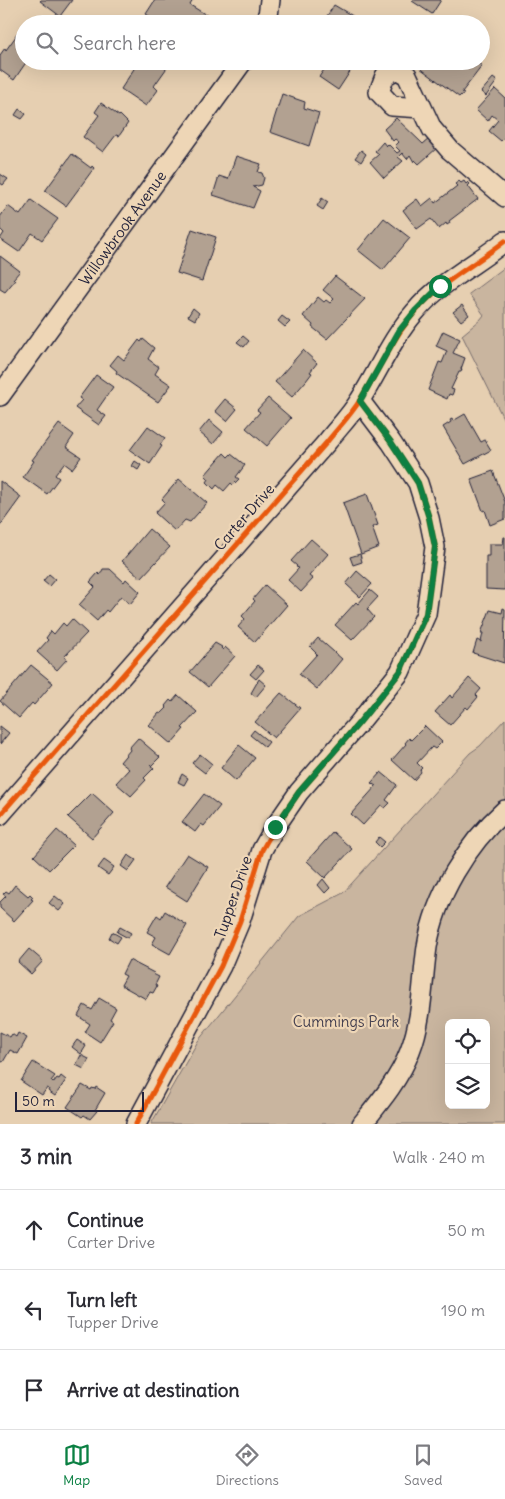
<!DOCTYPE html>
<html lang="en">
<head>
<meta charset="utf-8">
<style>
  :root { --surface:#fff; --page:#f7f7f7; --text:#2b2b33; --muted:#7c7c81; --line:#e1e1e2; --accent:#0b8043 }
  body { margin:0; font-family:Delius,sans-serif; background:var(--page); color:var(--text) }
  .controls { position:absolute; right:15px; bottom:15px; display:grid; overflow:hidden; border-radius:8px; box-shadow:0 5px 20px #0002 }
  .controls button { width:45px; height:45px; display:grid; place-items:center; padding:0; border:0; border-bottom:1px solid var(--line); background:var(--surface); color:var(--text); font:25px sans-serif }
  .scale { position:absolute; left:15px; bottom:12px; width:129px; box-sizing:border-box; padding-left:5px; border:2px solid #22223b; border-top:0; font-size:14px; line-height:18px; white-space:nowrap; color:#22223b; -webkit-text-stroke:4px #eed6b6; paint-order:stroke }
  .stop { position:absolute; width:15px; height:15px; margin:-11px; border:4px solid #0b8043; border-radius:50%; background:#fff }
  .stop.end { background:#0b8043; border-color:#fff; box-shadow:0 1px 5px #0008 }
  .list { margin:0; padding:0; list-style:none }
  h2 { display:flex; justify-content:space-between; align-items:center; height:65px; margin:0; padding:0 20px; font-size:21px }
  h2 small { font-size:16px; font-weight:400; color:var(--muted) }
  .list li { display:grid; grid-template-columns:32px 1fr auto; gap:15px; align-items:center; box-sizing:border-box; height:80px; padding:0 20px; border-top:1px solid var(--line) }
  .list b { display:block; font-size:19px; white-space:nowrap }
  .list p { margin:0; font-size:16px; white-space:nowrap; color:var(--muted) }
  .list em { font-size:16px; font-style:normal; color:var(--muted) }
  .icon { flex:none; width:28px; height:28px; fill:none; stroke:currentColor; stroke-width:2; stroke-linecap:round; stroke-linejoin:round }
  .map { position:relative; flex:none; width:505px; height:1124px; overflow:hidden }
  .search { position:absolute; background:var(--surface); box-shadow:0 5px 20px #0002; left:15px; right:15px; top:15px; height:55px; display:flex; align-items:center; gap:12px; box-sizing:border-box; padding:0 18px; border-radius:28px; color:var(--muted); font-size:19px }
  .sheet { height:305px; background:var(--surface) }
  nav { display:flex; justify-content:space-around; align-items:center; box-sizing:border-box; height:70px; border-top:1px solid var(--line); background:var(--surface); font-size:14px; color:var(--muted) }
  nav a { display:grid; justify-items:center; gap:2px }
  nav .on { color:var(--accent) }
  .map>svg:first-child { display:block }
  .green { fill:#c9b59f; stroke:#766c6d; fill-rule:evenodd }
  .building { fill:#b2a191; stroke:#22223b }
  .lines { fill:none; stroke-linecap:round; stroke-linejoin:round }
  .minor-casing { stroke:#22223b; stroke-width:22 }
  .minor { stroke:#eed6b6; stroke-width:19 }
  .cycleway-casing { stroke:#eed6b6; stroke-width:8 }
  .cycleway { stroke:#e8590c; stroke-width:5 }
  .route { stroke:#0b8043; stroke-width:6 }
  .labels { text-anchor:middle; dominant-baseline:central; stroke-width:4.5; stroke-linejoin:round; paint-order:stroke }
  .street-label { font-size:15px; fill:#22223b; stroke:#eed6b6 }
  .park-label { font-size:15px; fill:#433f4f; stroke:#eed6b6 }
</style>
</head>
<body>
<div class="map">
<svg width="505" height="1124" viewBox="0 0 505 1124">
  <rect width="100%" height="100%" fill="#e6cfb1"/>
  <filter id="ink" filterUnits="userSpaceOnUse"><feTurbulence type="fractalNoise" baseFrequency=".02" numOctaves="2"/><feDisplacementMap in="SourceGraphic" scale="10" xChannelSelector="R" yChannelSelector="G"/><feConvolveMatrix kernelMatrix="1 2 1 2 8 2 1 2 1" color-interpolation-filters="sRGB"/></filter>
  <g filter="url(#ink)">
    <g class="green">
      <path d="M505,267V422L462,335L480,320L484,315L469,294Z"/>
      <path d="M505,719V1124H151L198,1041L299,916L343,893L470,753L480,746ZM449,1023H486V1105H449Z"/>
    </g>
    <g class="building">
      <path d="M41,0H72L60,16L40,1Z"/>
      <path d="M155,0H193L190,5L208,16L203,24H161L146,14Z"/>
      <path d="M413,0H441L432,14L412,1Z"/>
      <path d="M334,5L351,15L365,24H322Z"/>
      <path d="M25,23L26,24H24V61H27L14,80L0,70V55L5,48L6,50L16,36H15Z"/>
      <path d="M139,61L171,62L154,86L158,90L146,106L121,89Z"/>
      <path d="M330,61H357L338,90L319,77Z"/>
      <path d="M425,61H476L482,66L462,92L464,93L462,96L461,95L459,97L420,68Z"/>
      <path d="M493,78L497,81L486,96L481,92Z"/>
      <path d="M495,89L505,98V137L501,141L489,131L498,120L492,115L488,121L476,110Z"/>
      <path d="M282,94L305,102L304,108L319,113L309,146L270,132Z"/>
      <path d="M101,103L119,116L120,115L128,123L119,136L116,135L103,152L83,137L99,115L95,112Z"/>
      <path d="M19,109L26,114L22,119L15,115Z"/>
      <path d="M396,118L423,144L429,139L437,148L419,164L415,160L414,162L410,155L407,159L402,153L398,157L403,161L384,178L370,162L379,154L375,151L383,142L386,146L388,144L397,153L400,151L395,146L399,142L395,139L393,141L384,129Z"/>
      <path d="M361,150L366,154L361,162L355,158Z"/>
      <path d="M72,154L91,168L92,166L94,168L66,206L45,191Z"/>
      <path d="M236,156L261,164L258,172L262,173L264,178L262,185L253,187L260,191L253,208L213,195L219,176L228,179Z"/>
      <path d="M0,174L8,179L3,185L0,183Z"/>
      <path d="M459,181L461,183L464,181L466,184L468,182L470,184L468,186L478,199L449,221L450,223L447,225L446,223L439,229L431,219L417,229L403,210L417,199L422,206L432,198L435,203L457,186L455,184Z"/>
      <path d="M322,198L328,202L323,210L317,206Z"/>
      <path d="M31,200L58,219L42,240L32,233L19,252L0,239L4,233L0,229V217L8,206L20,215Z"/>
      <path d="M384,218L410,238L383,270L358,250Z"/>
      <path d="M192,229L216,237L202,281L177,273Z"/>
      <path d="M0,256L20,271L13,279L15,280L5,292L0,289Z"/>
      <path d="M335,276L365,299L327,339L312,327L313,325L303,316L318,297L324,302L326,300L330,303L334,299L323,290Z"/>
      <path d="M462,305L469,315L461,321L453,312Z"/>
      <path d="M193,308L199,313L195,320L188,316Z"/>
      <path d="M282,316L290,322L285,327L278,321Z"/>
      <path d="M443,331L460,339L453,353L465,358L461,369L462,370L461,372H459L451,389L454,390L452,395L449,394L447,399L428,390L439,362L442,363L447,351L436,346Z"/>
      <path d="M243,336L249,341L244,347L237,342Z"/>
      <path d="M143,339L154,348L148,359L159,367L155,374L171,385L158,402L116,373L117,371L110,365L118,355L124,360L139,340L141,342Z"/>
      <path d="M303,350L317,363L310,372L312,373L306,381L292,397L275,382Z"/>
      <path d="M96,375L113,387L97,410L106,416L99,425L75,408L82,400L79,398Z"/>
      <path d="M268,398L291,418L267,446L246,428L260,412L257,410Z"/>
      <path d="M225,399L237,409L227,421L215,411Z"/>
      <path d="M465,414L481,442L485,440L491,450L465,464L443,427L451,422L450,420L452,419L453,421Z"/>
      <path d="M209,420L223,432L213,444L199,432Z"/>
      <path d="M59,424L74,435L66,447L81,457L72,469L64,463L55,475L59,478L47,494L23,477L34,461L32,460Z"/>
      <path d="M148,426L165,438L160,445L162,446L150,464L130,450Z"/>
      <path d="M224,453L228,457L231,454L245,465L236,477L239,479L233,485L231,483L224,491L217,485L214,489L207,482L209,479L205,475Z"/>
      <path d="M135,461L141,465L138,470L132,466Z"/>
      <path d="M493,471L505,502V519L490,525L485,510L483,511L471,479Z"/>
      <path d="M179,479L207,503L190,522L185,520L175,531L155,513L165,502L162,499Z"/>
      <path d="M0,481L21,497L0,526Z"/>
      <path d="M367,494L378,525L372,527L379,547L361,554L343,503Z"/>
      <path d="M149,529L170,547L141,578L122,561Z"/>
      <path d="M504,537H505V590L486,589V556H489V544H503Z"/>
      <path d="M311,539L328,554L309,576L313,579L301,592L288,580L299,568L296,567L297,566L291,561Z"/>
      <path d="M360,554L362,562L353,565L350,557Z"/>
      <path d="M103,569H110L124,582L126,579L140,592L130,604L121,596L108,612L106,610L97,621L79,605L95,587L90,582L98,573L100,575Z"/>
      <path d="M357,571L372,584L360,597L346,584Z"/>
      <path d="M49,574L55,579L49,586L43,581Z"/>
      <path d="M265,585L287,605L255,642L238,627L245,619L242,616L255,601L253,599Z"/>
      <path d="M370,590L378,597L367,609L374,617L352,640L335,625L356,602L358,604Z"/>
      <path d="M503,608L505,609L504,663L473,653L477,640L481,642L483,633H481L490,610L502,613Z"/>
      <path d="M72,619L87,633L64,657L67,659L57,670L37,652L48,640L46,638L51,631L54,634L63,623L66,626Z"/>
      <path d="M318,638L342,659L317,689L299,674L317,654L310,647Z"/>
      <path d="M215,643L222,647L221,648L223,650L225,647L235,656L208,687L190,672Z"/>
      <path d="M31,665L53,683L34,705L32,703L19,718L0,701Z"/>
      <path d="M258,665L264,670L256,679L250,674Z"/>
      <path d="M469,678L481,689L476,695L478,697L468,709L466,707L450,725L435,712L450,695L452,698Z"/>
      <path d="M259,679L266,685L256,697L251,693Z"/>
      <path d="M281,693L300,708L274,738L255,722Z"/>
      <path d="M178,695L197,712L182,728L184,729L171,744L149,725L159,713L161,714L167,708L165,706L170,700L172,702Z"/>
      <path d="M0,726L9,733L0,744Z"/>
      <path d="M425,726L442,742L435,749L432,747L417,763L422,768L420,770L421,772L414,780L392,760L406,744L405,743L409,738L411,740Z"/>
      <path d="M254,730L269,742L265,747L250,735Z"/>
      <path d="M138,738L160,757L151,766L154,768L144,778L146,780L131,796L116,783L129,769L120,762L130,750L129,748Z"/>
      <path d="M239,745L255,758L236,781L221,768Z"/>
      <path d="M200,754L212,764L205,773L192,763Z"/>
      <path d="M381,772L397,785L386,800L390,803L385,808L381,805L363,825L351,814L376,786L371,783Z"/>
      <path d="M182,774L188,778L184,785L178,782Z"/>
      <path d="M92,793L114,813L92,838L68,817Z"/>
      <path d="M204,794L220,806L204,826L201,824L195,832L182,822Z"/>
      <path d="M57,830L74,845L49,870L34,856Z"/>
      <path d="M333,832L352,849L325,878L307,861Z"/>
      <path d="M379,837L385,842L380,847L375,842Z"/>
      <path d="M187,854L208,867L187,901L165,887Z"/>
      <path d="M128,855L136,860L128,871L121,866Z"/>
      <path d="M104,860L114,867L108,875L98,868Z"/>
      <path d="M323,879L330,888L325,893L318,885Z"/>
      <path d="M15,885L28,896L30,894L33,897L31,899L33,900L14,921L0,908V902L6,896L3,894L6,891L9,893Z"/>
      <path d="M55,896L65,904L59,911L49,903Z"/>
      <path d="M165,911L187,925L170,954L152,944L156,937L147,932L157,915L161,918Z"/>
      <path d="M120,927L131,933L128,938L117,932Z"/>
      <path d="M112,932L121,937L117,943L109,938Z"/>
      <path d="M29,949L43,961L31,974L18,962Z"/>
      <path d="M129,960L154,973L153,974L159,977L155,985L157,986L153,993L150,992L146,999L121,985L126,976L122,974Z"/>
      <path d="M99,998L116,1008L110,1019L113,1021L100,1042L85,1032L90,1024L78,1016L84,1005L92,1010Z"/>
      <path d="M0,1032L10,1037L12,1034L16,1037L18,1033L27,1038L18,1054L10,1050L3,1062L0,1061Z"/>
      <path d="M77,1040L86,1046L81,1054L72,1047Z"/>
      <path d="M81,1055L89,1059L84,1069L76,1065Z"/>
      <path d="M33,1062L55,1076L51,1081L53,1083L57,1078L59,1079L61,1076L66,1080L55,1096L48,1091L49,1089L47,1088L42,1095L21,1081Z"/>
      <path d="M82,1085L91,1090L92,1088L95,1089L96,1087L105,1093L95,1110L97,1111L90,1119L84,1115L82,1117L67,1107Z"/>
    </g>
    <g class="lines">
      <defs>
        <g id="minor">
          <path d="M267,24L270,0"/>
          <path d="M422,108L392,106L379,92L385,76L396,69L407,75L432,129L450,150L505,197"/>
          <path id="s1" d="M0,396L243,61"/>
          <path d="M0,815L327,442C338,428 351,415 360,400C379,370 392,338 415,312C440,282 475,265 505,241"/>
          <path d="M136,1124L221,966L240,921L262,850L275,827L299,792L359,723L400,672L426,614L435,547L429,518L418,483L391,442L360,401"/>
          <path d="M362,1124C380,1102 400,1078 410,1051C423,1018 422,981 427,947C435,896 467,844 505,810"/>
        </g>
      </defs>
      <use href="#minor" class="minor-casing"/>
      <use href="#minor" class="minor"/>
      <defs>
        <g id="cycleway">
          <path d="M0,815L327,442C338,428 351,415 360,400C379,370 392,338 415,312C440,282 475,265 505,241"/>
          <path d="M136,1124L221,966L240,921L262,850L275,827L299,792L359,723L400,672L426,614L435,547L429,518L418,483L391,442L360,401"/>
        </g>
      </defs>
      <use href="#cycleway" class="cycleway-casing"/>
      <use href="#cycleway" class="cycleway"/>
    </g>
  </g>
  <g class="lines" filter="url(#ink)">
    <path class="route" d="M275,827L299,792L359,723L400,672L426,614L435,547L429,518L418,483L391,442L360,401L399,331L416,310L440,286"/>
  </g>
  <g class="labels">
    <g class="street-label">
      <text stroke="none"><textPath href="#s1" startOffset="208">Willowbrook Avenue</textPath></text>
      <text transform="translate(244 517) rotate(-49)">Carter Drive</text>
      <text transform="translate(233 897) rotate(-71)">Tupper Drive</text>
    </g>
    <g class="park-label">
      <text x="346" y="1021">Cummings Park</text>
    </g>
  </g>
</svg>
<div class="controls">
<button><svg class="icon" aria-label="locate" viewBox="0 0 24 24"><circle cx="12" cy="12" r="6"/><path d="M12 2v4M12 18v4M2 12h4M18 12h4"/></svg></button>
<button><svg class="icon" aria-label="layers" viewBox="0 0 24 24"><path d="M12 4l9 5-9 5-9-5zM3 14l9 5 9-5"/></svg></button>
</div>
<div class="scale">50 m</div>
<div class="stop" style="left:440px;top:286px"></div>
<div class="stop end" style="left:275px;top:827px"></div>
<div class="search"><svg class="icon" aria-label="search" viewBox="0 0 24 24"><circle cx="10" cy="10" r="6"/><path d="M15 15l6 6"/></svg>Search here</div>
</div>
<section class="sheet">
<h2>3 min<small>Walk · 240 m</small></h2>
<ul class="list">
<li><svg class="icon" aria-label="ahead" viewBox="0 0 24 24"><path d="M12 20V5M6 11l6-6 6 6"/></svg><div><b>Continue</b><p>Carter Drive</p></div><em>50 m</em></li>
<li><svg class="icon" aria-label="left" viewBox="0 0 24 24"><path d="M17 20v-9H6M10 6l-5 5 5 5"/></svg><div><b>Turn left</b><p>Tupper Drive</p></div><em>190 m</em></li>
<li><svg class="icon" aria-label="arrive" viewBox="0 0 24 24"><path d="M6 21V4h12l-3 4 3 4H6"/></svg><div><b>Arrive at destination</b></div></li>
</ul>
</section>
<nav>
<a class="on"><svg class="icon" aria-label="map" viewBox="0 0 24 24"><path d="M3 6l6-2 6 2 6-2v14l-6 2-6-2-6 2zM9 4v14M15 6v14"/></svg>Map</a>
<a><svg class="icon" aria-label="directions" viewBox="0 0 24 24"><path d="M12 3l9 9-9 9-9-9zM9 14v-3h6M13 9l2 2-2 2"/></svg>Directions</a>
<a><svg class="icon" aria-label="saved" viewBox="0 0 24 24"><path d="M7 4h10v16l-5-4-5 4z"/></svg>Saved</a>
</nav>
</body>
</html>
